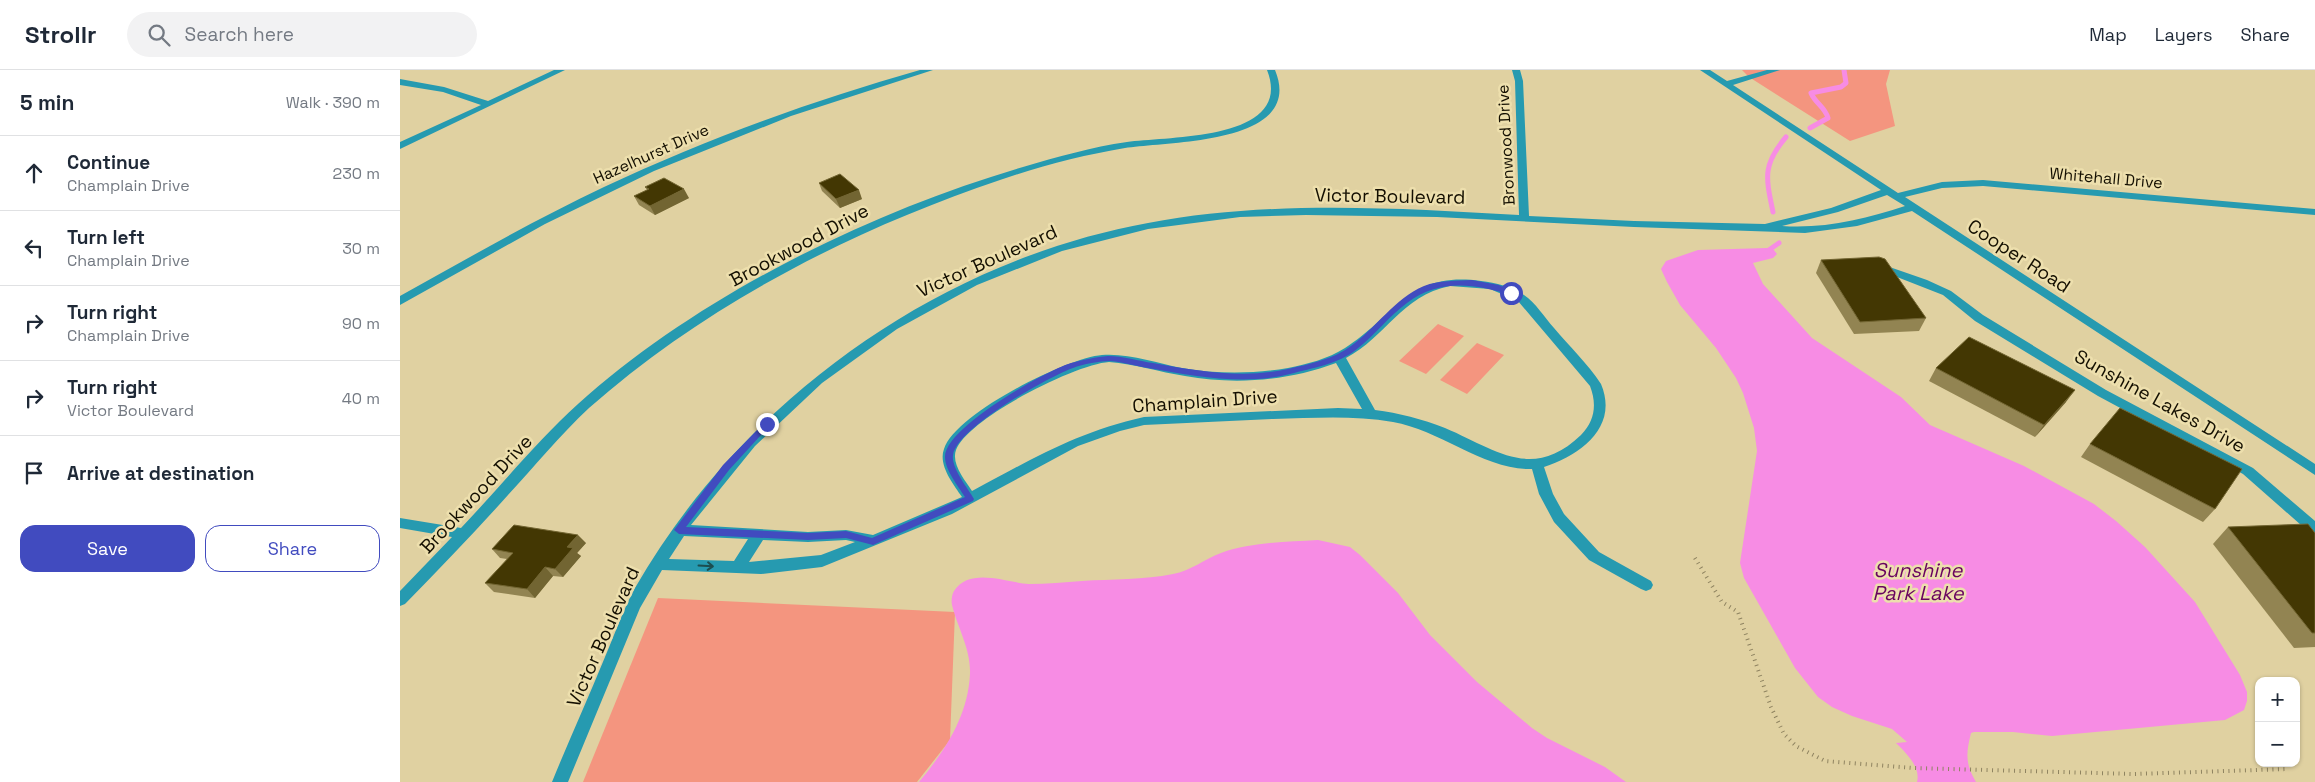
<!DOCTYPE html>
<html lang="en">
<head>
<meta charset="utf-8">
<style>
  :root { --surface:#fff; --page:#f2f2f3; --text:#1f2937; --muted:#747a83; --line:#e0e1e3; --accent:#414bbf }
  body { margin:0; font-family:"Space Grotesk",sans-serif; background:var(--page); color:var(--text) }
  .controls { position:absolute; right:15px; bottom:15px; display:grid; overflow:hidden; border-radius:10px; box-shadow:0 1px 4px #0004 }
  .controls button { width:45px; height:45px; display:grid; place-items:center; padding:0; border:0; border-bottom:1px solid var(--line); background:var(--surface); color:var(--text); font:25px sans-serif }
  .stop { position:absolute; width:15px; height:15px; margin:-11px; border:4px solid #414bbf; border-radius:50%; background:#fff }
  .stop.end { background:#414bbf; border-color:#fff; box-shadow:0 1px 5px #0008 }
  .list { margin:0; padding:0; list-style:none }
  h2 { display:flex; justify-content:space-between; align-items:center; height:65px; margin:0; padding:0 20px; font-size:21px }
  h2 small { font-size:16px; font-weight:400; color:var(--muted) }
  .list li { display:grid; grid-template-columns:32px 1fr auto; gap:15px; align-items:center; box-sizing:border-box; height:75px; padding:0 20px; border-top:1px solid var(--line) }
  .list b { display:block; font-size:19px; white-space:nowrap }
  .list p { margin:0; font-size:16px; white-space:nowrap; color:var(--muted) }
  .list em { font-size:16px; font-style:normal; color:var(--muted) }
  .actions { display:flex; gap:10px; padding:15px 20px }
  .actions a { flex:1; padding:11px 0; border:1px solid var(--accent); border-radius:15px; text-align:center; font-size:18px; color:var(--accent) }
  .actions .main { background:var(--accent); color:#fff }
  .icon { flex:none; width:28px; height:28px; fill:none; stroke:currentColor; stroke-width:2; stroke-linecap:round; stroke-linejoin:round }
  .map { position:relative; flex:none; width:1915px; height:712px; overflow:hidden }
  header { display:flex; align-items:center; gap:30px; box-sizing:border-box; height:70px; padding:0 25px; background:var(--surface); border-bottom:1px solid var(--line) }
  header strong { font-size:24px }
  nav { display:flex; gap:28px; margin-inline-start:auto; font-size:18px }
  .search { width:350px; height:45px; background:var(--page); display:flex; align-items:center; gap:12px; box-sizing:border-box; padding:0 18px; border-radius:28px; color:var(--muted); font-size:19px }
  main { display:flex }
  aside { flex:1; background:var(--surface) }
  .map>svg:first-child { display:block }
  .green { fill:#f4957f }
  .water { fill:#f78ce4 }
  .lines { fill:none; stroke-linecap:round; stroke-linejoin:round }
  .stream { stroke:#f78ce4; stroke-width:5 }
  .path { stroke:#8e8360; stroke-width:4; stroke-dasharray:1 4.5; stroke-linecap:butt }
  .minor { fill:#269ab0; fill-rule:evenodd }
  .wall { fill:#928452 }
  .shaded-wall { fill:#726532 }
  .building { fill:#433703; stroke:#726532 }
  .oneway { stroke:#1c4e50 }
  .route { fill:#414bbf }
  .labels { text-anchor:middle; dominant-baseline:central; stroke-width:5; stroke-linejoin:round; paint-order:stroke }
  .far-street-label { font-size:16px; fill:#140f01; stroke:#eddfad }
  .street-label { font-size:19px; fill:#140f01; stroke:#eddfad }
  .water-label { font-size:20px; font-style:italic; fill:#69035f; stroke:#eddfad }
</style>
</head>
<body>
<header>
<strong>Strollr</strong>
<div class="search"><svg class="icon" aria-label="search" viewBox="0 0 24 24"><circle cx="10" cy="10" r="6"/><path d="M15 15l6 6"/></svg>Search here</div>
<nav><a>Map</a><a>Layers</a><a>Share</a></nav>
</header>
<main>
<aside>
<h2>5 min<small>Walk · 390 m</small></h2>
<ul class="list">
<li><svg class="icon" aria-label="ahead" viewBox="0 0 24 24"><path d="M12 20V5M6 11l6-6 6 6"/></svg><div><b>Continue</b><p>Champlain Drive</p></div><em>230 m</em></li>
<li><svg class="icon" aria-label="left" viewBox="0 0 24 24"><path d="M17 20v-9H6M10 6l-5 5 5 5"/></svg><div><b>Turn left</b><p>Champlain Drive</p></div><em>30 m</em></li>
<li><svg class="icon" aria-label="right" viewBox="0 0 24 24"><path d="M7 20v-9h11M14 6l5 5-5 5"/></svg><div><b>Turn right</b><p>Champlain Drive</p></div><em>90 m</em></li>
<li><svg class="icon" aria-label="right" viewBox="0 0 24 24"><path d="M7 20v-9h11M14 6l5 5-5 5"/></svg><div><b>Turn right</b><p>Victor Boulevard</p></div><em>40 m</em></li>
<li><svg class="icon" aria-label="arrive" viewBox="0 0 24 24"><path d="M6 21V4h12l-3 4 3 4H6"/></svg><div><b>Arrive at destination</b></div></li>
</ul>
<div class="actions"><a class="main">Save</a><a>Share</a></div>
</aside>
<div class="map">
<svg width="1915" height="712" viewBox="0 0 1915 712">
  <rect width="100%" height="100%" fill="#e0d1a1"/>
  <g class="green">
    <path d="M1342,0H1490L1486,14L1495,56L1450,71L1349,7Z"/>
    <path d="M1038,254L1064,266L1026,304L999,291Z"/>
    <path d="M1077,273L1104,285L1067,324L1040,310Z"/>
    <path d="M258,528L555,542L550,670L517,712H183Z"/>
  </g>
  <g class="water">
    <path d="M1367,178L1373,179L1377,184L1373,188L1353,193L1363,214L1412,268L1501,327L1530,355L1624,396L1694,434L1716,451L1745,477L1795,532L1840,605L1847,622V631L1844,640L1825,650L1652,666L1613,662H1574L1571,663C1566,683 1565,694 1576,712H1517C1521,697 1506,683 1496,673L1507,672L1492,659L1452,646L1432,637L1418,627L1395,598L1344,508L1340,493L1357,381L1354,358L1343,323L1336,308L1316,278L1280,235L1267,212L1261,199L1266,191L1298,180Z"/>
    <path d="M918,470L950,477L960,485L998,523L1030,565L1077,612L1132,658L1147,668L1205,697L1226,712H519C545,681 568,646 570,604C571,579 558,559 552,535C551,531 552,524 554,521C570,496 608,513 629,514C647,514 665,512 682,511C712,509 744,510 773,504C791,501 804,489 821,483C852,472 886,472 918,470Z"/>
  </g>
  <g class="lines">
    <g class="stream">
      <path d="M1410,58L1428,48C1425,37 1415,33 1411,23L1441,17L1446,13L1444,0"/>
      <path d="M1373,142C1366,108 1362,95 1386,67"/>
      <path d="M1366,182L1379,173"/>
    </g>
    <path class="path" d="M1295,488L1322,532L1338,542L1371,637L1384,664L1396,676L1425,691L1513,698L1734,704L1888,699"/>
    <g class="minor">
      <path d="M154,0H165L0,79V72L81,35L43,22L0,15V9L44,17L88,31Z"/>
      <path d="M520,0H533L391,46L254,101L145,154L0,235V226C67,189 134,150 204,117C306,69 411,31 520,0Z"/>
      <path d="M867,0H875C906,75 767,71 725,78C683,85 641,96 600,110C452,160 307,234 189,338C160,365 135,396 108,425C75,462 40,498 5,534L0,536V521L52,467L0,458V448L61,458C100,417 136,372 178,334C298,226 469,142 623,97C657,87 692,77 727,72C768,66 895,71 867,0Z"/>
      <path d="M1112,0H1120L1123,11L1129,146L1234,151L1365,154L1431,138L1481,120L1300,0H1310L1327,11L1367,0H1380L1333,15L1498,123L1542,112L1583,110L1915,139V145L1583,116L1542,118L1505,127L1915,394V405L1512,141L1457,156L1405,163L1234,157L1037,147L906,145L840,147L748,159L662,181L577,215L497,259L422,313L355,376L291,455L408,462L446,460L473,465L562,427C553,414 538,395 544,379C555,344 666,288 702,285C729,283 756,293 782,298C817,304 852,304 888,298C907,294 928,289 945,278C997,245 1008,201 1081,211C1096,213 1111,216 1124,225C1136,233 1144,247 1154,258C1169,276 1188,294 1201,314C1219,357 1181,385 1144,397L1153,424L1164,444L1199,482L1251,511L1253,515L1251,519L1246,521L1241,519L1189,490L1154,452L1139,424L1132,399C1086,401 1040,360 993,352C953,345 913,348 873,349C830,351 787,353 744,355L720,361L678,376L552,444L422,497L361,504L262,500L240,538L168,712H152C169,670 188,629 205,587C215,564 223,540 235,518C341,333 534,192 748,153C869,130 996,138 1119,145L1115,11ZM1487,125L1505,136C1465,149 1425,159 1382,156L1438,142ZM1050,216L1090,219L1118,231L1190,316C1197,334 1195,351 1181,365C1132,412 1095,379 1045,358C1022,349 999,343 975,340L946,288C986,267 1001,226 1050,216ZM709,292C735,294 759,302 785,306C835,315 888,311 936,293L962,339L938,338L744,347C677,362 632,389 572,421C565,410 551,394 556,380C568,348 676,294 709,292ZM284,466L348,469L334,491L269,489ZM363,470L408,472L446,470L455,472L421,485L349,492Z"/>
      <path d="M1478,193L1527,210L1551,221L1583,245L1706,320L1853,398L1915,451V464L1910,463L1843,404L1698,326L1575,251L1543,225L1474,198L1473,196Z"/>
    </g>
  </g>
  <g class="wall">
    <path d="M419,113L462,129L440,138L422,121Z"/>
    <path d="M245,117L289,128L255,145L239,135L234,126L247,120Z"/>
    <path d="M1421,190L1526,248L1519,261L1454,264L1416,203Z"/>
    <path d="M1536,298L1666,332L1635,367L1529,311Z"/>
    <path d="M1690,374L1815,439L1803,452L1681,387Z"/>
    <path d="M1828,457L1915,463V577L1894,578L1813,474Z"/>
    <path d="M186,473L177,483L181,486L163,507L153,506L135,528L94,522L85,513L107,489L100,488L92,479Z"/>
  </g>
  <g class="shaded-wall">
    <path d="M284,119L289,128L255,145L250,136Z"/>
    <path d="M459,120L462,129L440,138L436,129Z"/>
    <path d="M1675,320L1666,332L1635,367L1644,355Z"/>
    <path d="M178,465L186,473L177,483L181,486L163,507L155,499L167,477Z"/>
    <path d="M145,497L153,506L135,528L127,519Z"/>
  </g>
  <g class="building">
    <path d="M440,104L459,120L436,129L419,113Z"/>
    <path d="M264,108L284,119L250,136L234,126L249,119L245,117Z"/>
    <path d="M1479,187L1485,189L1526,248L1460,252L1421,190Z"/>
    <path d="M1569,267L1675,320L1644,355L1536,298Z"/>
    <path d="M1720,338L1842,399L1815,439L1690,374Z"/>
    <path d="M1908,454L1915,463V563H1912L1828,457Z"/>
    <path d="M114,455L178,465L167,477L173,478L155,499L145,497L127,519L85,513L113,483L92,479Z"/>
  </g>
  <defs><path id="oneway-shaft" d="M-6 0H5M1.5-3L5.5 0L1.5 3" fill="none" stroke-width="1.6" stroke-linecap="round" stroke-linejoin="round" transform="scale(1.25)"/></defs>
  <use class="oneway" href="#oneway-shaft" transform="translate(306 496) rotate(3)"/>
  <path class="route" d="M1072,210L1099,215L1115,223L1111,225C1075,214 1040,208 1007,233C989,246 975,265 957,279C939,294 912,298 890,304C844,316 794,306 748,298C736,296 723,292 710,291C700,291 683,294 673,298C648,307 557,358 553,385C551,398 568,418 574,429L573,431L473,475L446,468L408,470L279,464L274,460L323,395L365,352L371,354L329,400L286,457L408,463L446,461L472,468L565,427C558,416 545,400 545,387C544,358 645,301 671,293C682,290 697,287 708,286C723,286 739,291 753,293C798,301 843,309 888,299C909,294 934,289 951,276C976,258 994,229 1024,216C1039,210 1056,211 1072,210Z"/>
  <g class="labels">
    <g class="far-street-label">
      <text transform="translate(1106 75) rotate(-93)">Bronwood Drive</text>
      <text transform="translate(251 84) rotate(-24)">Hazelhurst Drive</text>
      <text transform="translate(1706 108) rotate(5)">Whitehall Drive</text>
    </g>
    <g class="street-label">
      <text transform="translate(990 126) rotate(1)">Victor Boulevard</text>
      <text transform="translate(399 175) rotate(-28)">Brookwood Drive</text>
      <text transform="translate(1619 186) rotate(33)">Cooper Road</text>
      <text transform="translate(587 191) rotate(-24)">Victor Boulevard</text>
      <text transform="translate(805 331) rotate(-4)">Champlain Drive</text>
      <text transform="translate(1760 331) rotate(29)">Sunshine Lakes Drive</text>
      <text transform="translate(76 424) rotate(-47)">Brookwood Drive</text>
      <text transform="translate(203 567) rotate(-66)">Victor Boulevard</text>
    </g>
    <g class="water-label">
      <text x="1518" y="500">Sunshine<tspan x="1518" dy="23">Park Lake</tspan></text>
    </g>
  </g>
</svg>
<div class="controls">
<button>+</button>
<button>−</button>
</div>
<div class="stop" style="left:1111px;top:223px"></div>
<div class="stop end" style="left:367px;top:354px"></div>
</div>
</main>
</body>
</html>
